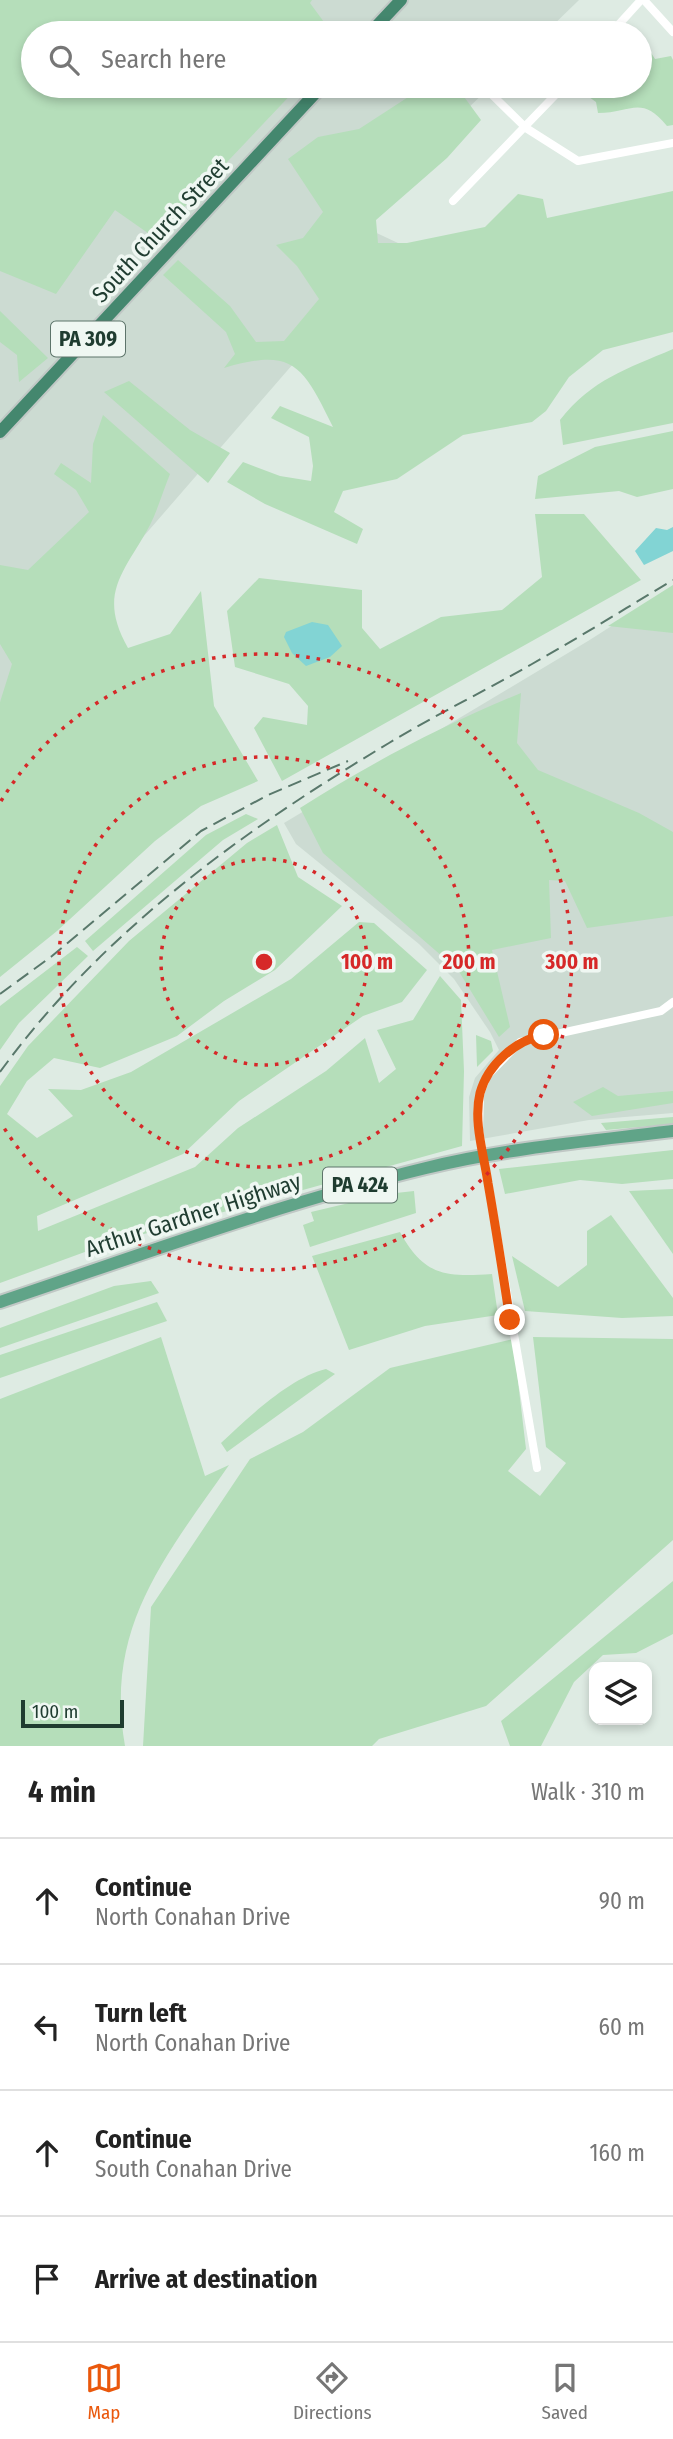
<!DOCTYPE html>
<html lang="en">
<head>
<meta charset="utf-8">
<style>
  :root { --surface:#fff; --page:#f2f2f2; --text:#222; --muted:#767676; --line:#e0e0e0; --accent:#ea580c }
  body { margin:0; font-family:"Fira Sans Condensed",sans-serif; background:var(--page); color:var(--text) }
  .controls { position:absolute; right:21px; bottom:21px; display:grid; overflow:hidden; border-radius:14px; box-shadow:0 4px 10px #0003 }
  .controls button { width:63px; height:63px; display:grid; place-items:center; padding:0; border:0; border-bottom:2px solid var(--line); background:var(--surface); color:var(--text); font:35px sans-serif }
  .scale { position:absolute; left:21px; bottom:18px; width:103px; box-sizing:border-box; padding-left:7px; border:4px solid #1f3c30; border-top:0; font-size:19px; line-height:24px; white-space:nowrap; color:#1f3c30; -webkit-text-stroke:5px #eff7f2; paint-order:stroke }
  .stop { position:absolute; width:21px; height:21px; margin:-16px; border:5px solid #ea580c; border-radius:50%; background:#fff }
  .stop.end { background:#ea580c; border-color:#fff; box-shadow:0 2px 7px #0008 }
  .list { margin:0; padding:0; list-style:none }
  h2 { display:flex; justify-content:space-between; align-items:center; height:91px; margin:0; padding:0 28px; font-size:30px }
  h2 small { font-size:23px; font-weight:400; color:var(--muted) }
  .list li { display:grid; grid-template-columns:46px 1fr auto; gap:21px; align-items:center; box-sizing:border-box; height:126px; padding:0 28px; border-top:2px solid var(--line) }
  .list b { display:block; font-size:26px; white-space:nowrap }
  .list p { margin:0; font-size:23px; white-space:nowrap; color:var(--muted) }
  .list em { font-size:23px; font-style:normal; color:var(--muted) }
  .icon { flex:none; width:38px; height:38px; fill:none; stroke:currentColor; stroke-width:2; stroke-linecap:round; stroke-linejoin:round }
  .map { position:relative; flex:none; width:673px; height:1746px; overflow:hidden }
  .search { position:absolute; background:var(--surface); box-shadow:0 4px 10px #0003; left:21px; right:21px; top:21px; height:77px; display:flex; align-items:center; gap:18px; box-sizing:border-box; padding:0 24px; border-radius:38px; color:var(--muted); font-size:26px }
  .sheet { height:595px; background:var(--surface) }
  nav { display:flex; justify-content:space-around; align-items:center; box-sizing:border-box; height:98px; border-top:2px solid var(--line); background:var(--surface); font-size:19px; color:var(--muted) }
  nav a { display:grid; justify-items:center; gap:4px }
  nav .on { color:var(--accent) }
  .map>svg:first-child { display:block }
  .built { fill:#ccdbd2 }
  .green { fill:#b5deba }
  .water { fill:#82d4d4 }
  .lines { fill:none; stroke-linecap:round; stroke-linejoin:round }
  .primary-casing { stroke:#c0c8c5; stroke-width:16 }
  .trunk-casing { stroke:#c0c8c5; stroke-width:16 }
  .minor { stroke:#fff; stroke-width:8 }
  .primary { stroke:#60a488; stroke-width:12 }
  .trunk { stroke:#44876e; stroke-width:12 }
  .rail { stroke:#59786b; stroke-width:2; stroke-dasharray:14 7; stroke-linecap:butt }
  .route { stroke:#ea580c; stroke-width:9 }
  .ring { fill:none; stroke:#d62828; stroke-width:3.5; stroke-dasharray:3.5 7 }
  .labels { text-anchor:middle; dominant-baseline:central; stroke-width:7; stroke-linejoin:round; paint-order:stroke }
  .shield { fill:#eff7f2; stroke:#5d746a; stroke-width:2 }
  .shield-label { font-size:21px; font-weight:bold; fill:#1f3c30 }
  .street-label { font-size:23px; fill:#1f3c30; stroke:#eff7f2 }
  .centre { fill:#d62828; stroke:#eff7f2; stroke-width:3.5 }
  .ring-label { font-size:21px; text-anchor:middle; font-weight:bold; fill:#d62828; stroke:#eff7f2; stroke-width:7; stroke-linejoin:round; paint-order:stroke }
</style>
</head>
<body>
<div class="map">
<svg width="673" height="1746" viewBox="0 0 673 1746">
  <rect width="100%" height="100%" fill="#deebe3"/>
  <g class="built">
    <path d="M233,0H579L545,33H200Z"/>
    <path d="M147,86H491L351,221L398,243L0,702V233Z"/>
    <path d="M673,587V1113L589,1120L470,1141L469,1097L475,1078L499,1050L490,1032L454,979L419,944L296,844L284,823L588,641Z"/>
  </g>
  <g class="green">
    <path d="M0,0H312L310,3L332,33H33V86H299L155,238L115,210L56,294L0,271Z"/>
    <path d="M648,48L655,59L671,56L673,60V125L667,126C641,94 631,113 598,113L596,102L578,89L604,96L616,86H640V60Z"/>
    <path d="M416,92L462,94L481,120L447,158L376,220L378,243H407L485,227L518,194L543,199L547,218L673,191V332L603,350L569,377L546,411L532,422L463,435L397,479L343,491L334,512L363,529L357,544L265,504L227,482L243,462L280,476L311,481L313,466L309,437L271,418L280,406L333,427C303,366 294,347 224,368L235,354L226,332L163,275L178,260L230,306L256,342L284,341L319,299L297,266L276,245L303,238L323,212L288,159L318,137L359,129Z"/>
    <path d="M0,311L48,358L19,382L17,355L0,342Z"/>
    <path d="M673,349V423L563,445L560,420C592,379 627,369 673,349Z"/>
    <path d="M129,381L190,430L230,453L208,483L104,392Z"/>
    <path d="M103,415L170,474C163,491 158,509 150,525C124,573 97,593 128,648L170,634L201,591L214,706L258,781L201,806L155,841L57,931L0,977V702L12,664L0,644V565L28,570L89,512L76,490L54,474L61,463L91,483L93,444Z"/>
    <path d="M673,431V489L637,497L619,491L535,499L538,476L595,447Z"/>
    <path d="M535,514H584L641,580L282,781L254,728L263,717L307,725L308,706L289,684L235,667L227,611L259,578L362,590V628L380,649L441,617L502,610L542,577Z"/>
    <path d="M673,585V633L608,626Z"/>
    <path d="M521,693L517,743L538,770L639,813L673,832V916L587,928L565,881L549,880L551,938L492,950L510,1027L499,1037L458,970L323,853L300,808C371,763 443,725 521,693Z"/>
    <path d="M246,814L258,819L223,840L93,951L85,941L206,835Z"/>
    <path d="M277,825L298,877L342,906L275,970L224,1001L177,1036L100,1068L54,1058L27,1081L7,1114L37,1138L73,1116L48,1089L81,1090L131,1072L291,979L359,922L374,923L427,970L402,1002L363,1016L239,1101L183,1154L37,1216L38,1231L195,1167L238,1128L326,1071L365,1038L379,1083L396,1069L377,1030L413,1020L440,976L461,1000L464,1071L462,1146L104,1245L0,1283V1086L28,1046L129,941L247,843Z"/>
    <path d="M77,947L88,956L19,1023L0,1050V1006Z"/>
    <path d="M476,1035L491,1041L493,1051L477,1067Z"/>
    <path d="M603,1087L618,1096L673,1091V1103L592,1116L573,1102Z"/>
    <path d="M673,1117V1124L606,1130L601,1123Z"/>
    <path d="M673,1150V1179L622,1184L580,1180L505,1194L499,1169Z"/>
    <path d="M673,1189V1254L629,1191Z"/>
    <path d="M414,1191L416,1213L310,1247L303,1225L314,1221L311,1212L387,1194Z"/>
    <path d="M611,1215L673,1298V1316L622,1318L525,1311L512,1256L558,1287L587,1265V1231Z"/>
    <path d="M400,1232C424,1276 445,1277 492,1274L498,1315L425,1326L349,1350L312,1256Z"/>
    <path d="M151,1281L159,1293L0,1348V1328L114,1286Z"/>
    <path d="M157,1302L167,1321L0,1378V1355Z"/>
    <path d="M161,1337L205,1476L229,1465C166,1556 104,1627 125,1746H0V1399Z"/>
    <path d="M533,1337L673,1339V1540L486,1706L379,1739L372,1746H143L151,1607L250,1459L303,1432L390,1368L513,1339L526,1449L508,1471L540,1496L566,1463L546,1447Z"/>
    <path d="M326,1369L335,1374L227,1452L221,1443C248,1418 289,1378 326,1369Z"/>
    <path d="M673,1581V1634L636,1653L603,1655L574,1682L541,1746H510L501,1721Z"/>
  </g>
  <g class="water">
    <path d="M673,527V551L644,565L635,551L656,528L667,530Z"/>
    <path d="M312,622L328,625L342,646L330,657L306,666L292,653L284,637L286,632Z"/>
  </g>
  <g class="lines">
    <defs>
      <path id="primary" d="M0,1302C141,1255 281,1203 426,1168C507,1148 590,1141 673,1131"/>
      <g id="trunk">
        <path d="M370,33L401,0"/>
        <path d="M0,432L322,86"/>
      </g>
    </defs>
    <use href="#primary" class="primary-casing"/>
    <use href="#trunk" class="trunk-casing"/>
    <g class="minor">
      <path d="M644,0L673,32"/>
      <path d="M379,24L391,33"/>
      <path d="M611,33L641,0"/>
      <path d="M483,86L526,128L578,161L673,143"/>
      <path d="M453,201L564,86"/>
      <path d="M537,1468L479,1130L480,1094L487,1076L520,1042L661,1011L673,1002"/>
    </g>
    <use href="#primary" class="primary"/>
    <use href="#trunk" class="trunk"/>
    <g class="rail">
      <path d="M0,994L52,956L201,831L268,795L348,761"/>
      <path d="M0,1072C101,933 242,831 389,743C435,715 485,691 532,664C580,637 626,608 673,580"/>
    </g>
  </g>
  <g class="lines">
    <path class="route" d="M510,1320C503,1274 496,1229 488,1183C484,1155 473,1122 480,1093C488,1064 516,1040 544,1035"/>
  </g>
  <g class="ring">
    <circle cx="264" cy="962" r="103"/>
    <circle cx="264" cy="962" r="205"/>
    <path d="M1 801A308 308 0 1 1 1 1123"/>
  </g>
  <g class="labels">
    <g class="shield">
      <rect x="51" y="321.5" width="74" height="35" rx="5"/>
      <rect x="323" y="1167.5" width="74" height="35" rx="5"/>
    </g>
    <g class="shield-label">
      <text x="88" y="339">PA 309</text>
      <text x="360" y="1185">PA 424</text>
    </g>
    <g class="street-label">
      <text transform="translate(160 230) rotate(-47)">South Church Street</text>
      <text transform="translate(193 1215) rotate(-18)">Arthur Gardner Highway</text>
    </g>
  </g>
  <circle cx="264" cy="962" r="10" class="centre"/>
  <g class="ring-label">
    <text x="367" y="969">100 m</text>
    <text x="469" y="969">200 m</text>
    <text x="572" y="969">300 m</text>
  </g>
</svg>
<div class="controls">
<button><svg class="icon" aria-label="layers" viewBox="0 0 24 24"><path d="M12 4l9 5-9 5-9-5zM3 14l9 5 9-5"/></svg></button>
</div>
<div class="scale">100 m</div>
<div class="stop" style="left:544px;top:1035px"></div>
<div class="stop end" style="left:510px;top:1320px"></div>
<div class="search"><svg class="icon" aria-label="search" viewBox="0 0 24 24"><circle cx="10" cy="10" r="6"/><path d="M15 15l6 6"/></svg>Search here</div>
</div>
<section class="sheet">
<h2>4 min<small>Walk · 310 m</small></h2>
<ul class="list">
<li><svg class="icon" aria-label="ahead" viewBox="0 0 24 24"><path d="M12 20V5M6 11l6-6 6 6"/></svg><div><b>Continue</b><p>North Conahan Drive</p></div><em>90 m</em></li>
<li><svg class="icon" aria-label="left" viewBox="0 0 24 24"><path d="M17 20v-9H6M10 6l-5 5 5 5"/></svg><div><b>Turn left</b><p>North Conahan Drive</p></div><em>60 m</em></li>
<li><svg class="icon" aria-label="ahead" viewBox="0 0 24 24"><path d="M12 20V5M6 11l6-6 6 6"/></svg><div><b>Continue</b><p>South Conahan Drive</p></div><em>160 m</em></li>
<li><svg class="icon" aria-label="arrive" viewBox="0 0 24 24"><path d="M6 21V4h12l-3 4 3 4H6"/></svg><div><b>Arrive at destination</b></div></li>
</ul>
</section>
<nav>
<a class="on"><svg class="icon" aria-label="map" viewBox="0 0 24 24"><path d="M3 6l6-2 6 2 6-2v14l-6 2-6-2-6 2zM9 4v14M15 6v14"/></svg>Map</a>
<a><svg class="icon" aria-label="directions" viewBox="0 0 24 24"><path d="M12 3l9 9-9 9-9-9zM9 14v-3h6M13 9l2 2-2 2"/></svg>Directions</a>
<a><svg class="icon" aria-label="saved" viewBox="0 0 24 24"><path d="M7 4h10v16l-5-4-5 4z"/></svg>Saved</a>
</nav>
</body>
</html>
